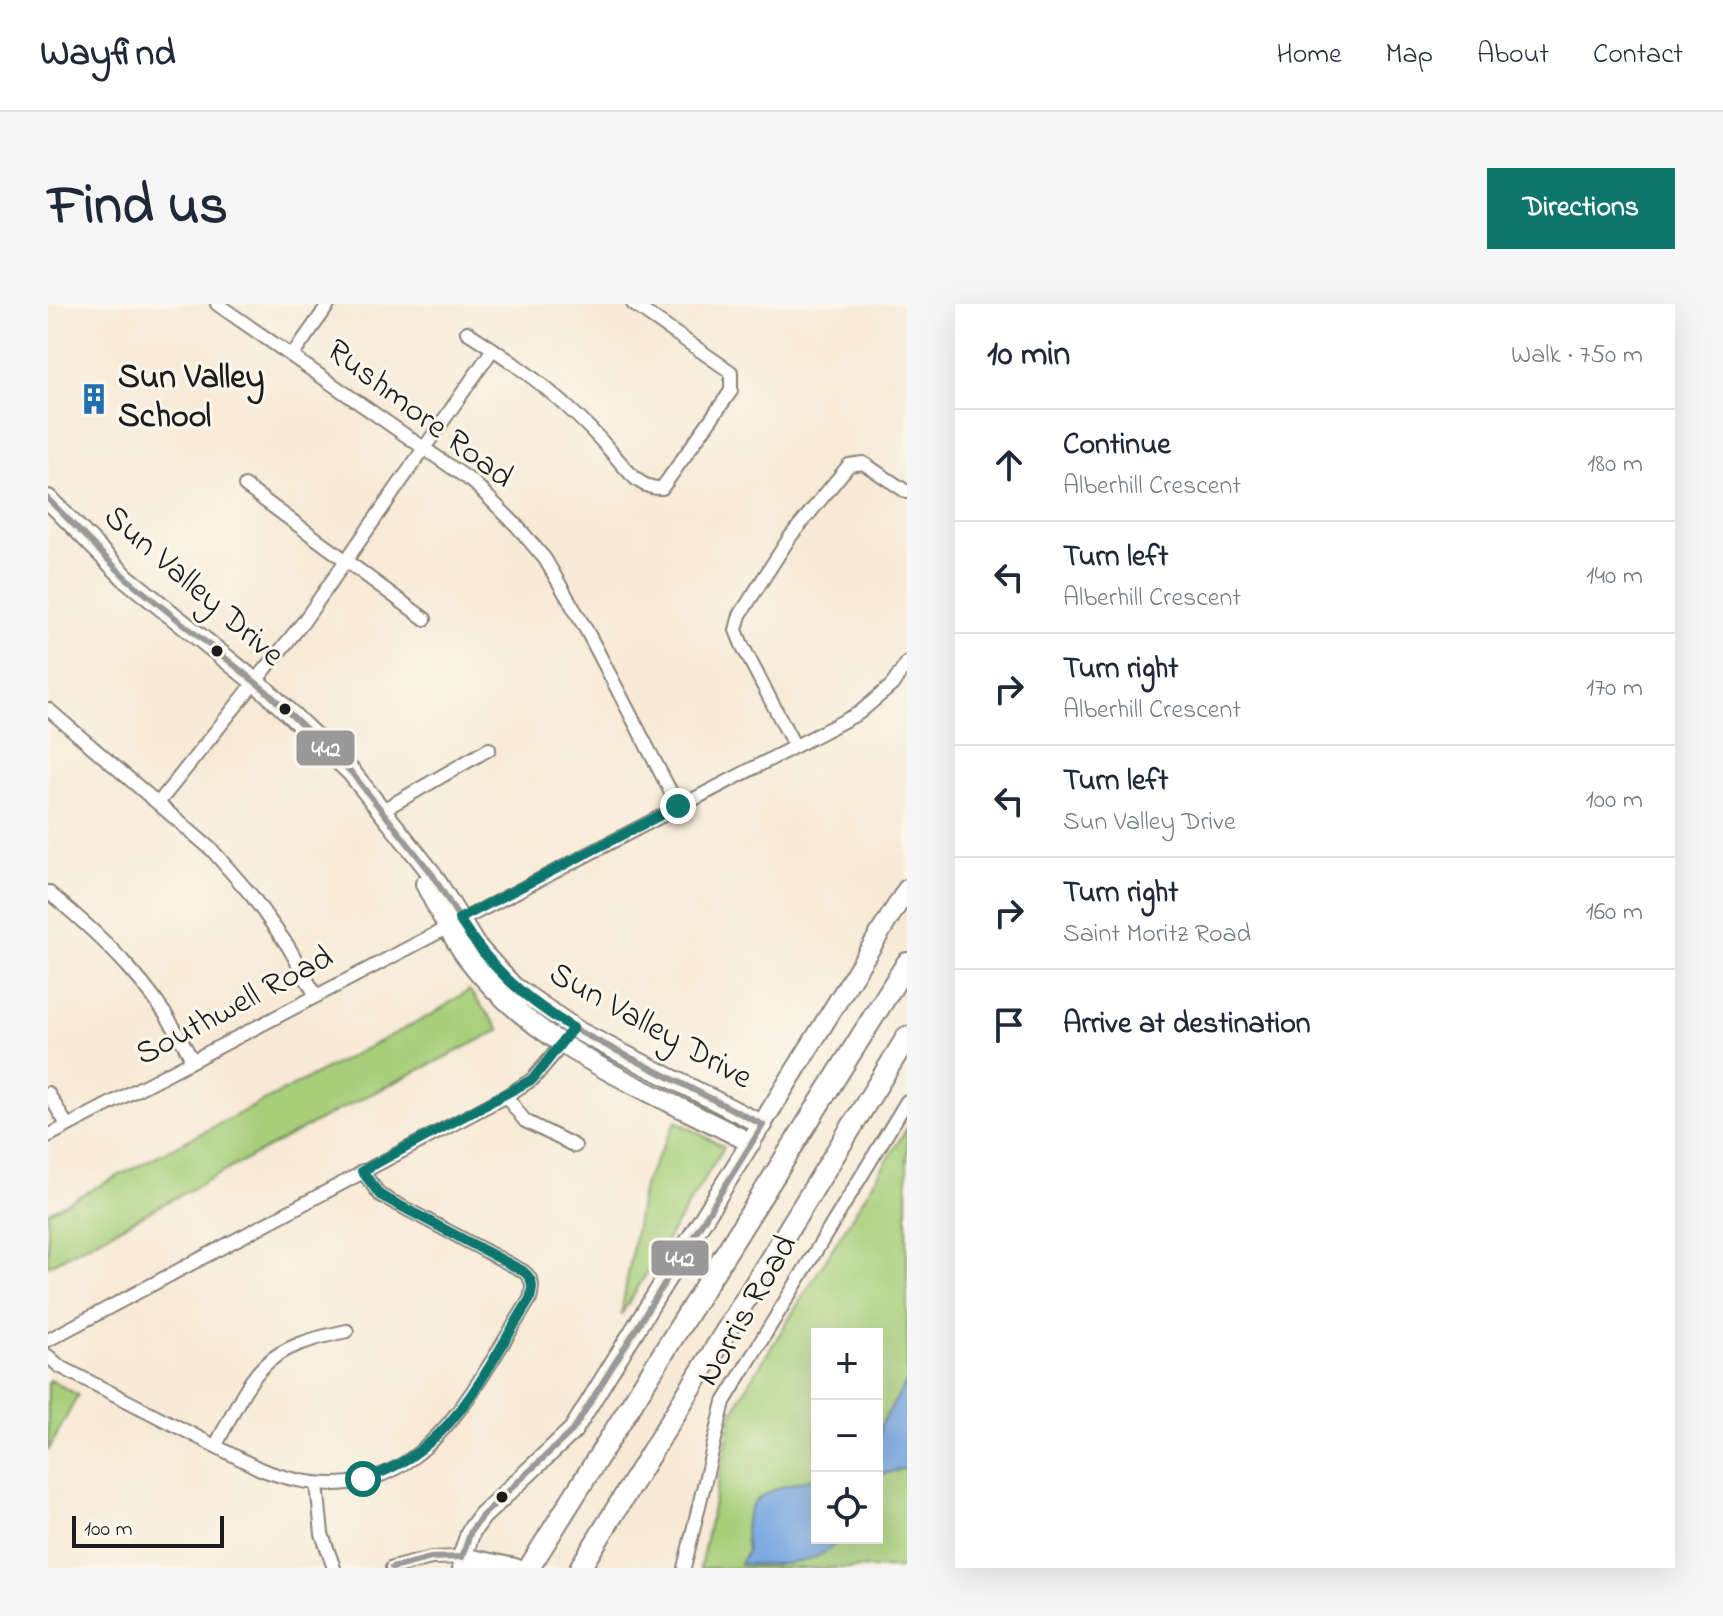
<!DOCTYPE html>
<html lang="en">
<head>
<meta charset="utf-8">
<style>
  :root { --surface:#fff; --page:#f6f6f7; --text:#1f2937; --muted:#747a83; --line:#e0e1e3; --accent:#0f766e }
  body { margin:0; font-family:"Indie Flower",sans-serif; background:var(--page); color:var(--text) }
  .controls { position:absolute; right:24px; bottom:24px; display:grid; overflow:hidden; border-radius:0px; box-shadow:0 8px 32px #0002 }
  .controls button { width:72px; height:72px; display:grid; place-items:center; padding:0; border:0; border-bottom:2px solid var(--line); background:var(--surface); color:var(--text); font:40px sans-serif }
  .scale { position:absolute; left:24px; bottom:20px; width:152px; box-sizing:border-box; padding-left:8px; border:4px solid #1c1c1c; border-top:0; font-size:22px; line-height:28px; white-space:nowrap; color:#1c1c1c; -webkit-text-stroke:6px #fbf7ec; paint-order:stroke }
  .stop { position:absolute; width:24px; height:24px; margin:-18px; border:6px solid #0f766e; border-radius:50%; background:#fff }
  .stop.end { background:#0f766e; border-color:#fff; box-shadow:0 2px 8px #0008 }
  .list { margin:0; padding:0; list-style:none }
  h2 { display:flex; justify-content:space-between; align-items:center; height:104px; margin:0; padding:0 32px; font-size:34px }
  h2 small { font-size:26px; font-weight:400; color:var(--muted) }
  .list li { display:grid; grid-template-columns:52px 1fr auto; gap:24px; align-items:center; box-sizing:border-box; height:112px; padding:0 32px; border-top:2px solid var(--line) }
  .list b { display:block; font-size:30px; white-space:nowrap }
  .list p { margin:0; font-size:26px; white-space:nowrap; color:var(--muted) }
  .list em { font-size:26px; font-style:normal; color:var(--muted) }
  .icon { flex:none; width:44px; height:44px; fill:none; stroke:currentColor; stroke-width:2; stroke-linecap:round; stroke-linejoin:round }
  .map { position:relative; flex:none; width:859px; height:1264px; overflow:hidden; border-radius:0px }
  header { display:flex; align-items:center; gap:48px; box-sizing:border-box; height:112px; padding:0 40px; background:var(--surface); border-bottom:2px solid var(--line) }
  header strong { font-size:38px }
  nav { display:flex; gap:44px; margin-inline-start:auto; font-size:28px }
  .intro { display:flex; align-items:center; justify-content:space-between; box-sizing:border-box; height:192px; padding:0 48px }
  h1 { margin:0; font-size:56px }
  .button { padding:20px 36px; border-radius:0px; background:var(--accent); color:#fff; font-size:28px; font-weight:700 }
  main { display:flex; gap:48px; padding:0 48px }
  aside { flex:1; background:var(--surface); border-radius:0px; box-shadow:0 8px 32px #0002 }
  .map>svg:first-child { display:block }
  .green { fill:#a7cf7a; stroke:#62764b; stroke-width:2; fill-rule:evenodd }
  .water { fill:#75a6e0; stroke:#48617e; stroke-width:2 }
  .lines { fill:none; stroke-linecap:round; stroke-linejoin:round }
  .street-casing { stroke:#8a8379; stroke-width:16 }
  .secondary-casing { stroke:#8a8379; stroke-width:22 }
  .primary-casing { stroke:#8a8379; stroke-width:24 }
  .street { stroke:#fff; stroke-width:12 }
  .secondary { stroke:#fff; stroke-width:18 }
  .primary { stroke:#fff; stroke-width:20 }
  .bus-1-casing { stroke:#fbf7ec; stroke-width:12 }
  .bus-1 { stroke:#999; stroke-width:6 }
  .route { stroke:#0f766e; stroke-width:10 }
  .bus-dot { fill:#1c1c1c; stroke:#fbf7ec; stroke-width:3 }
  .labels { text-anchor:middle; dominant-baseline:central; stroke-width:6; stroke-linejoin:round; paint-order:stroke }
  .poi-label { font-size:34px; font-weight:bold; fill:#1c1c1c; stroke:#fbf7ec; text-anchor:start }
  .street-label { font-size:34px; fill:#1c1c1c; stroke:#fbf7ec }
  .line-badge { stroke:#fbf7ec; stroke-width:3 }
  .badge-label { font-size:22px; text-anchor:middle; font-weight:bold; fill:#fff }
</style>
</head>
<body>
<header>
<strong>Wayfind</strong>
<nav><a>Home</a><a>Map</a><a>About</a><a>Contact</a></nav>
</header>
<div class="intro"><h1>Find us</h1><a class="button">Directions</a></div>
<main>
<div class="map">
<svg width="859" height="1264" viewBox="0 0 859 1264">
  <rect width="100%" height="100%" fill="#fbf7ec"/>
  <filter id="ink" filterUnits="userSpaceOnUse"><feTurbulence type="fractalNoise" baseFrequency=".0125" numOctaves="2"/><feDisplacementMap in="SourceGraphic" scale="16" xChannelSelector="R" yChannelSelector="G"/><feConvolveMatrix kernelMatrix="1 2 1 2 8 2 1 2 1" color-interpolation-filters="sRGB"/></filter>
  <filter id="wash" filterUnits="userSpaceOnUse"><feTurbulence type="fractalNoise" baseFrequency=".006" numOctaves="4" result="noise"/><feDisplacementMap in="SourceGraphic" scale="32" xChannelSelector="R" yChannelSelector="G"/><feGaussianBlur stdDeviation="1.8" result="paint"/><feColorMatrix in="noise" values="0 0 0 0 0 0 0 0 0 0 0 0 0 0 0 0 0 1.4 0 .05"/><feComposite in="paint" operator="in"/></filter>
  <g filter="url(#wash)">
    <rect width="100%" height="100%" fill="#f8ead6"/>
    <g class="green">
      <path d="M421,686L452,726L285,809L0,962V908L383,711Z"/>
      <path d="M628,817L676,843L573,1011L595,881Z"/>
      <path d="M859,824V1264H652L684,1112L692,1094ZM769,1030H829V1234H769Z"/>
      <path d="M2,1076L30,1091L0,1147V1080Z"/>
    </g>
    <g class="water">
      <path d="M859,1077V1164L835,1170L829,1176L832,1122Z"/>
      <path d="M769,1173V1234H793C769,1264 730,1261 692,1260L699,1247C688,1189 723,1186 769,1173Z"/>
    </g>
  </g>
  <g filter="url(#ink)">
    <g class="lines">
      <defs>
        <g id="street">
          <path d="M169,0L426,179L469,222L497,255L540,329L630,502"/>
          <path d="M419,28C473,62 525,102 566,151C580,167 591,185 614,184L683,87V68L585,0"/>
          <path d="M244,52L281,0"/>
          <path d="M197,182L377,315"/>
          <path d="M0,405L164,546L204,592L240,642L268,692"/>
          <path d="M746,441L694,341L688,326L692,311L742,233L801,161L815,159L859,188"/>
          <path d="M111,498L256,317L445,45"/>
          <path d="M335,506L441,445"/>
          <path d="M0,588C59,636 110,687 144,756"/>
          <path d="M0,789L19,821"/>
          <path d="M458,792L477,817L527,842"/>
          <path d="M0,832L811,409L844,381L859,359"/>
          <path d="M0,1036L458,792L485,775L517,737"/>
          <path d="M0,1052L11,1062L212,1165C365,1223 415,1101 482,995C485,982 486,976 475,967L332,891L314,867"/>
          <path d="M168,1141C207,1066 211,1045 299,1027"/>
          <path d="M269,1180L274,1230L286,1264"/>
          <path d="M344,1264L383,1254L414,1253L411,1264"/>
          <path d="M636,1264L676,1098L859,797"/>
        </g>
        <g id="secondary">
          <path d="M0,195L78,274L217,386L303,468L384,570L427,640L465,682L532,728L715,821"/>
          <path d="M377,580C390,605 402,631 419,654C487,745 606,788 703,839"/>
          <path d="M467,1264L414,1253L423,1227L434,1212L525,1126L859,585"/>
        </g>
        <g id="primary">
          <path d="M414,1253L427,1264"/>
          <path d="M481,1264L859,659"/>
          <path d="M532,1264L859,733"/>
        </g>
      </defs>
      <use href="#street" class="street-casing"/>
      <use href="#secondary" class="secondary-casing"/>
      <use href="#primary" class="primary-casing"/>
      <use href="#street" class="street"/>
      <use href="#secondary" class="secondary"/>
      <use href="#primary" class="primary"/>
      <defs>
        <g id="bus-1">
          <path d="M0,195L78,274L217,386L303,468L384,570L427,640L465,682L532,728L715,821L525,1126L434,1212L423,1227L414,1253"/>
          <path d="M344,1264L383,1254L414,1253"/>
        </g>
      </defs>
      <use href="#bus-1" class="bus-1-casing"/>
      <use href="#bus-1" class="bus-1"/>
    </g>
  </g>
  <g class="lines" filter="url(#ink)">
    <path class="route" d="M315,1175C404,1149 436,1068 482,995C485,982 486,976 475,967L332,891L314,867L485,775L525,724C477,696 441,662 411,615L630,502"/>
  </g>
  <defs>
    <symbol id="building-bare" viewBox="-9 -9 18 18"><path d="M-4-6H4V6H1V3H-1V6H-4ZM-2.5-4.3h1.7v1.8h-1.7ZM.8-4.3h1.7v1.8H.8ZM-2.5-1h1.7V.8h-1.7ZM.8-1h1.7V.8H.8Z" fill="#1f6fb2" stroke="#fbf7ec" stroke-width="2.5" paint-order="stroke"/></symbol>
  </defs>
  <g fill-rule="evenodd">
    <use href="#building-bare" x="24" y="73" width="44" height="44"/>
  </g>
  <g class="bus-dot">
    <circle cx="169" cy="347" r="7"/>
    <circle cx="237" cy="405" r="7"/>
    <circle cx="454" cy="1193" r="7"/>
  </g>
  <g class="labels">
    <g class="poi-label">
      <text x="70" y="75">Sun Valley<tspan x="70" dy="39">School</tspan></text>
    </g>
    <g class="street-label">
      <text transform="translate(371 111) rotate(37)">Rushmore Road</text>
      <text transform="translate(145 283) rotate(41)">Sun Valley Drive</text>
      <text transform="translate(187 703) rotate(-28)">Southwell Road</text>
      <text transform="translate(602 723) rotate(29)">Sun Valley Drive</text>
      <text transform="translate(700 1007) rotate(-60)">Norris Road</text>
    </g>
  </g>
  <g class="line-badge">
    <rect x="247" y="425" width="61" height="38" rx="8" fill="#999"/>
    <rect x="602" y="935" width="60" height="38" rx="8" fill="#999"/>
  </g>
  <g class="badge-label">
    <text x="278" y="452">442</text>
    <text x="632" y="962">442</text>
  </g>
</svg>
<div class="controls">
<button>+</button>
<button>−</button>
<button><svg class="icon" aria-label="locate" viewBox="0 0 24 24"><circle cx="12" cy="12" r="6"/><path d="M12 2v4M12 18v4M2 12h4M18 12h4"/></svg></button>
</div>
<div class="scale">100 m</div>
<div class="stop" style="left:315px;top:1175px"></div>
<div class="stop end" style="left:630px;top:502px"></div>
</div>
<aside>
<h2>10 min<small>Walk · 750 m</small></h2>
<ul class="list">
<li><svg class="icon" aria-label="ahead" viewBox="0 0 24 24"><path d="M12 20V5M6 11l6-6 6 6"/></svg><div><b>Continue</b><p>Alberhill Crescent</p></div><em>180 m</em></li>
<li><svg class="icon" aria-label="left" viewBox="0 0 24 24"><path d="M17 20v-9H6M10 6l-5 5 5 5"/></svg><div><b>Turn left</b><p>Alberhill Crescent</p></div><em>140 m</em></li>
<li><svg class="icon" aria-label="right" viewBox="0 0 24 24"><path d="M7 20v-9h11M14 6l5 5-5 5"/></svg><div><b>Turn right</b><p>Alberhill Crescent</p></div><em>170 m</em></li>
<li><svg class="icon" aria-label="left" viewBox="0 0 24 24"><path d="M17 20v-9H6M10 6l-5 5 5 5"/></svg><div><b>Turn left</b><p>Sun Valley Drive</p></div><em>100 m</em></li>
<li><svg class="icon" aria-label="right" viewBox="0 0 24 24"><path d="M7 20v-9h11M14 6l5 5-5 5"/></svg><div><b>Turn right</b><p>Saint Moritz Road</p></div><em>160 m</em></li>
<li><svg class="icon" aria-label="arrive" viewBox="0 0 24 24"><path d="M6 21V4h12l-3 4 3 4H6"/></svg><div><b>Arrive at destination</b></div></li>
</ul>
</aside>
</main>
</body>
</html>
